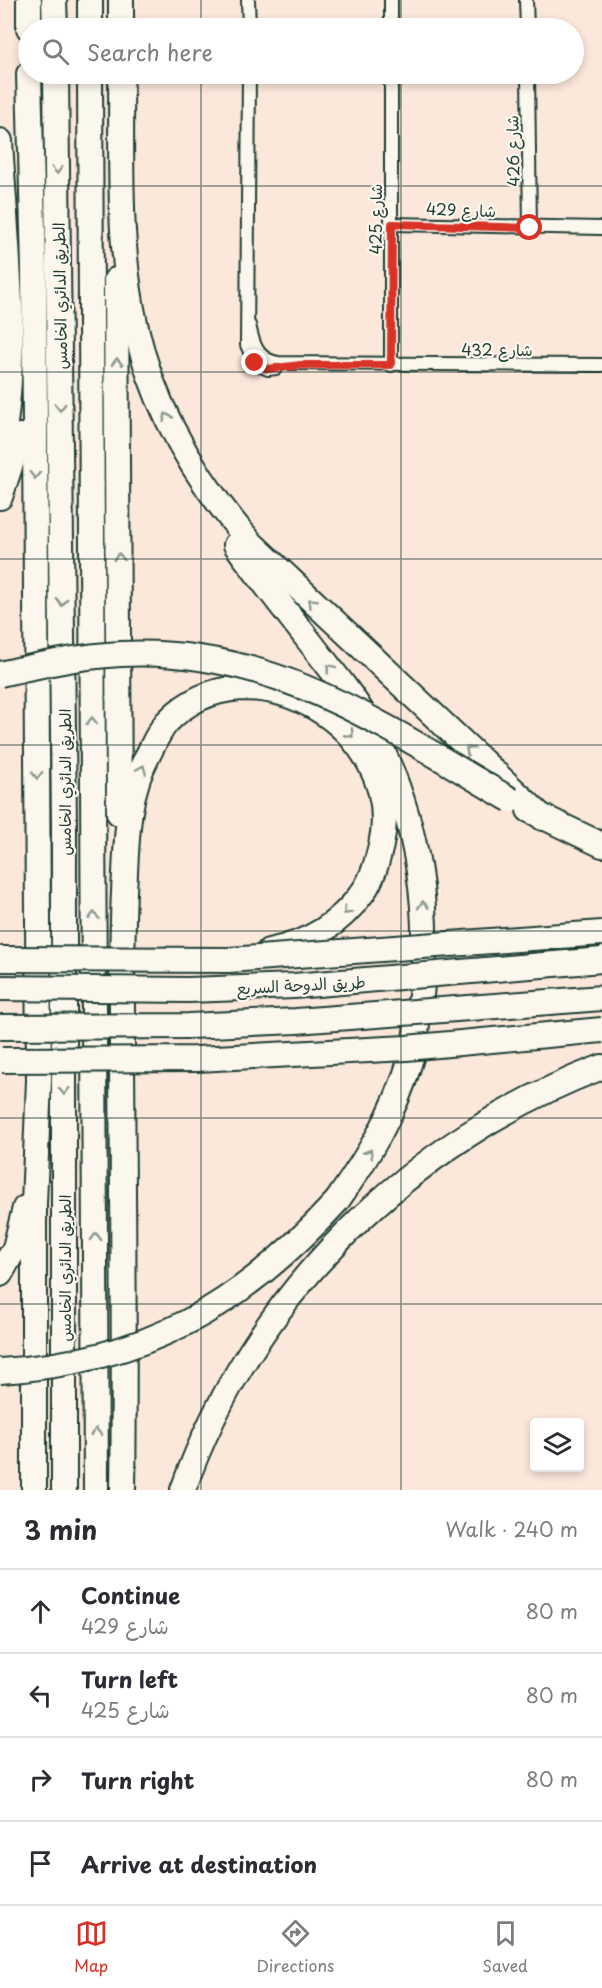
<!DOCTYPE html>
<html lang="en">
<head>
<meta charset="utf-8">
<style>
  :root { --surface:#fff; --page:#f2f2f3; --text:#2b2b33; --muted:#7c7c81; --line:#e1e1e2; --accent:#d93025 }
  body { margin:0; font-family:"Playpen Sans","Playpen Sans Arabic",sans-serif; background:var(--page); color:var(--text) }
  .controls { position:absolute; right:18px; bottom:18px; display:grid; overflow:hidden; border-radius:6px; box-shadow:0 3px 9px #0003 }
  .controls button { width:54px; height:54px; display:grid; place-items:center; padding:0; border:0; border-bottom:2px solid var(--line); background:var(--surface); color:var(--text); font:30px sans-serif }
  .stop { position:absolute; width:18px; height:18px; margin:-14px; border:4px solid #d93025; border-radius:50%; background:#fff }
  .stop.end { background:#d93025; border-color:#fff; box-shadow:0 2px 6px #0008 }
  .list { margin:0; padding:0; list-style:none }
  h2 { display:flex; justify-content:space-between; align-items:center; height:78px; margin:0; padding:0 24px; font-size:26px }
  h2 small { font-size:20px; font-weight:400; color:var(--muted) }
  .list li { display:grid; grid-template-columns:39px 1fr auto; gap:18px; align-items:center; box-sizing:border-box; height:84px; padding:0 24px; border-top:2px solid var(--line) }
  .list b { display:block; font-size:22px; white-space:nowrap }
  .list p { margin:0; font-size:20px; white-space:nowrap; color:var(--muted) }
  .list em { font-size:20px; font-style:normal; color:var(--muted) }
  .icon { flex:none; width:33px; height:33px; fill:none; stroke:currentColor; stroke-width:2; stroke-linecap:round; stroke-linejoin:round }
  .map { position:relative; flex:none; width:602px; height:1490px; overflow:hidden }
  .search { position:absolute; background:var(--surface); box-shadow:0 3px 9px #0003; left:18px; right:18px; top:18px; height:66px; display:flex; align-items:center; gap:15px; box-sizing:border-box; padding:0 21px; border-radius:33px; color:var(--muted); font-size:22px }
  .sheet { height:414px; background:var(--surface) }
  nav { display:flex; justify-content:space-around; align-items:center; box-sizing:border-box; height:84px; border-top:2px solid var(--line); background:var(--surface); font-size:16px; color:var(--muted) }
  nav a { display:grid; justify-items:center; gap:3px }
  nav .on { color:var(--accent) }
  .map>svg:first-child { display:block }
  .lines { fill:none; stroke-linecap:round; stroke-linejoin:round }
  .street-casing { stroke:#1f3d34; stroke-width:16 }
  .highway-casing { stroke:#1f3d34; stroke-width:28 }
  .street { stroke:#fbf7ec; stroke-width:12 }
  .highway { stroke:#fbf7ec; stroke-width:24 }
  .highway-bridge-casing { stroke:#1f3d34; stroke-width:28; stroke-linecap:butt }
  .highway-bridge { stroke:#fbf7ec; stroke-width:24 }
  .oneway { stroke:#8d9a90 }
  .route { stroke:#d93025; stroke-width:8 }
  .grid { fill:none; stroke:#1f3d34; stroke-width:1.5; stroke-opacity:0.55 }
  .labels { text-anchor:middle; dominant-baseline:central; stroke-width:4.5; stroke-linejoin:round; paint-order:stroke }
  .street-label { font-size:16px; fill:#1f3d34; stroke:#fbf7ec }
</style>
</head>
<body>
<div class="map">
<svg width="602" height="1490" viewBox="0 0 602 1490">
  <rect width="100%" height="100%" fill="#fce7db"/>
  <filter id="ink" filterUnits="userSpaceOnUse"><feTurbulence type="fractalNoise" baseFrequency=".0167" numOctaves="2"/><feDisplacementMap in="SourceGraphic" scale="12" xChannelSelector="R" yChannelSelector="G"/><feConvolveMatrix kernelMatrix="1 2 1 2 8 2 1 2 1" color-interpolation-filters="sRGB"/></filter>
  <g filter="url(#ink)">
    <g class="lines">
      <defs>
        <g id="street">
          <path d="M248,0L249,28"/>
          <path d="M391,0V28"/>
          <path d="M526,0L527,28"/>
          <path d="M249,74L247,345L255,363L268,369L276,368"/>
          <path d="M391,74V365"/>
          <path d="M528,74L530,228"/>
          <path d="M392,224L602,228"/>
          <path d="M249,325C253,344 257,360 278,363L602,365"/>
        </g>
        <g id="highway">
          <path d="M29,0V28"/>
          <path d="M54,0L55,28"/>
          <path d="M90,0V28"/>
          <path d="M121,0V28"/>
          <path d="M29,74L34,269L39,1080L34,1204V1490"/>
          <path d="M56,74L64,824V1490"/>
          <path d="M90,74L96,1490"/>
          <path d="M121,74C122,157 117,246 136,328C154,409 196,480 250,542L543,818"/>
          <path d="M0,141C6,244 20,352 0,454"/>
          <path d="M116,280L119,813"/>
          <path d="M0,497L20,436"/>
          <path d="M236,545C260,578 285,610 310,642C332,671 356,699 373,731C419,820 434,918 418,1017C416,1031 415,1047 410,1061C395,1113 367,1158 337,1201"/>
          <path d="M529,810L602,845"/>
          <path d="M0,1274L15,1248L25,1208"/>
          <path d="M123,1490C125,1348 123,1206 122,1064C122,1000 121,936 125,873C127,832 128,792 148,755C153,745 159,731 167,722C251,635 407,730 381,845C377,862 373,878 363,892C339,925 309,943 269,951"/>
          <path d="M183,1490C251,1296 411,1139 602,1067"/>
        </g>
      </defs>
      <use href="#street" class="street-casing"/>
      <use href="#highway" class="highway-casing"/>
      <use href="#street" class="street"/>
      <use href="#highway" class="highway"/>
      <defs>
        <g id="highway-bridge">
          <path d="M0,674C40,665 80,656 121,654C272,646 386,727 511,800"/>
          <path d="M0,959L229,960L602,933"/>
          <path d="M0,988L188,990L294,986L602,960"/>
          <path d="M0,1027L189,1026L296,1021L602,998"/>
          <path d="M2,1060L197,1059L406,1048L602,1030"/>
          <path d="M0,1371C145,1362 240,1307 337,1201"/>
        </g>
      </defs>
      <use href="#highway-bridge" class="highway-bridge-casing"/>
      <use href="#highway-bridge" class="highway-bridge"/>
    </g>
    <defs><path id="oneway-chevron" d="M-2-3.5L2.5 0L-2 3.5" fill="none" stroke-width="1.6" stroke-linecap="round" stroke-linejoin="round" transform="scale(1.5)"/></defs>
    <g class="oneway">
      <use href="#oneway-chevron" transform="translate(57 170) rotate(89)"/>
      <use href="#oneway-chevron" transform="translate(117 362) rotate(-91)"/>
      <use href="#oneway-chevron" transform="translate(60 407) rotate(89)"/>
      <use href="#oneway-chevron" transform="translate(167 417) rotate(-116)"/>
      <use href="#oneway-chevron" transform="translate(35 475) rotate(90)"/>
      <use href="#oneway-chevron" transform="translate(119 557) rotate(-91)"/>
      <use href="#oneway-chevron" transform="translate(62 602) rotate(90)"/>
      <use href="#oneway-chevron" transform="translate(312 602) rotate(-136)"/>
      <use href="#oneway-chevron" transform="translate(330 668) rotate(-128)"/>
      <use href="#oneway-chevron" transform="translate(92 721) rotate(-90)"/>
      <use href="#oneway-chevron" transform="translate(350 734) rotate(48)"/>
      <use href="#oneway-chevron" transform="translate(469 750) rotate(-138)"/>
      <use href="#oneway-chevron" transform="translate(142 769) rotate(-67)"/>
      <use href="#oneway-chevron" transform="translate(37 775) rotate(90)"/>
      <use href="#oneway-chevron" transform="translate(423 905) rotate(-93)"/>
      <use href="#oneway-chevron" transform="translate(347 911) rotate(133)"/>
      <use href="#oneway-chevron" transform="translate(94 916) rotate(-91)"/>
      <use href="#oneway-chevron" transform="translate(64 1091) rotate(90)"/>
      <use href="#oneway-chevron" transform="translate(369 1153) rotate(-59)"/>
      <use href="#oneway-chevron" transform="translate(96 1237) rotate(-90)"/>
      <use href="#oneway-chevron" transform="translate(96 1432) rotate(-90)"/>
    </g>
  </g>
  <g class="lines" filter="url(#ink)">
    <path class="route" d="M255,363L268,369L301,365H391L392,224L530,228"/>
  </g>
  <path class="grid" d="M201,0V28M401,0V28M201,74V1490M401,74V1490M0,186H602M0,372H602M0,559H602M0,745H602M0,931H602M0,1118H602M0,1304H602"/>
  <g class="labels">
    <g class="street-label">
      <text transform="translate(512 151) rotate(-91)">شارع 426</text>
      <text transform="translate(461 209) rotate(2)">شارع 429</text>
      <text transform="translate(375 219) rotate(-90)">شارع 425</text>
      <text transform="translate(59 296) rotate(-91)">الطريق الدائري الخامس</text>
      <text x="497" y="349">شارع 432</text>
      <text transform="translate(64 782) rotate(-90)">الطريق الدائري الخامس</text>
      <text transform="translate(301 984) rotate(-3)">طريق الدوحة السريع</text>
      <text transform="translate(64 1268) rotate(-90)">الطريق الدائري الخامس</text>
    </g>
  </g>
</svg>
<div class="controls">
<button><svg class="icon" aria-label="layers" viewBox="0 0 24 24"><path d="M12 4l9 5-9 5-9-5zM3 14l9 5 9-5"/></svg></button>
</div>
<div class="stop" style="left:530px;top:228px"></div>
<div class="stop end" style="left:255px;top:363px"></div>
<div class="search"><svg class="icon" aria-label="search" viewBox="0 0 24 24"><circle cx="10" cy="10" r="6"/><path d="M15 15l6 6"/></svg>Search here</div>
</div>
<section class="sheet">
<h2>3 min<small>Walk · 240 m</small></h2>
<ul class="list">
<li><svg class="icon" aria-label="ahead" viewBox="0 0 24 24"><path d="M12 20V5M6 11l6-6 6 6"/></svg><div><b>Continue</b><p>شارع 429</p></div><em>80 m</em></li>
<li><svg class="icon" aria-label="left" viewBox="0 0 24 24"><path d="M17 20v-9H6M10 6l-5 5 5 5"/></svg><div><b>Turn left</b><p>شارع 425</p></div><em>80 m</em></li>
<li><svg class="icon" aria-label="right" viewBox="0 0 24 24"><path d="M7 20v-9h11M14 6l5 5-5 5"/></svg><div><b>Turn right</b></div><em>80 m</em></li>
<li><svg class="icon" aria-label="arrive" viewBox="0 0 24 24"><path d="M6 21V4h12l-3 4 3 4H6"/></svg><div><b>Arrive at destination</b></div></li>
</ul>
</section>
<nav>
<a class="on"><svg class="icon" aria-label="map" viewBox="0 0 24 24"><path d="M3 6l6-2 6 2 6-2v14l-6 2-6-2-6 2zM9 4v14M15 6v14"/></svg>Map</a>
<a><svg class="icon" aria-label="directions" viewBox="0 0 24 24"><path d="M12 3l9 9-9 9-9-9zM9 14v-3h6M13 9l2 2-2 2"/></svg>Directions</a>
<a><svg class="icon" aria-label="saved" viewBox="0 0 24 24"><path d="M7 4h10v16l-5-4-5 4z"/></svg>Saved</a>
</nav>
</body>
</html>
